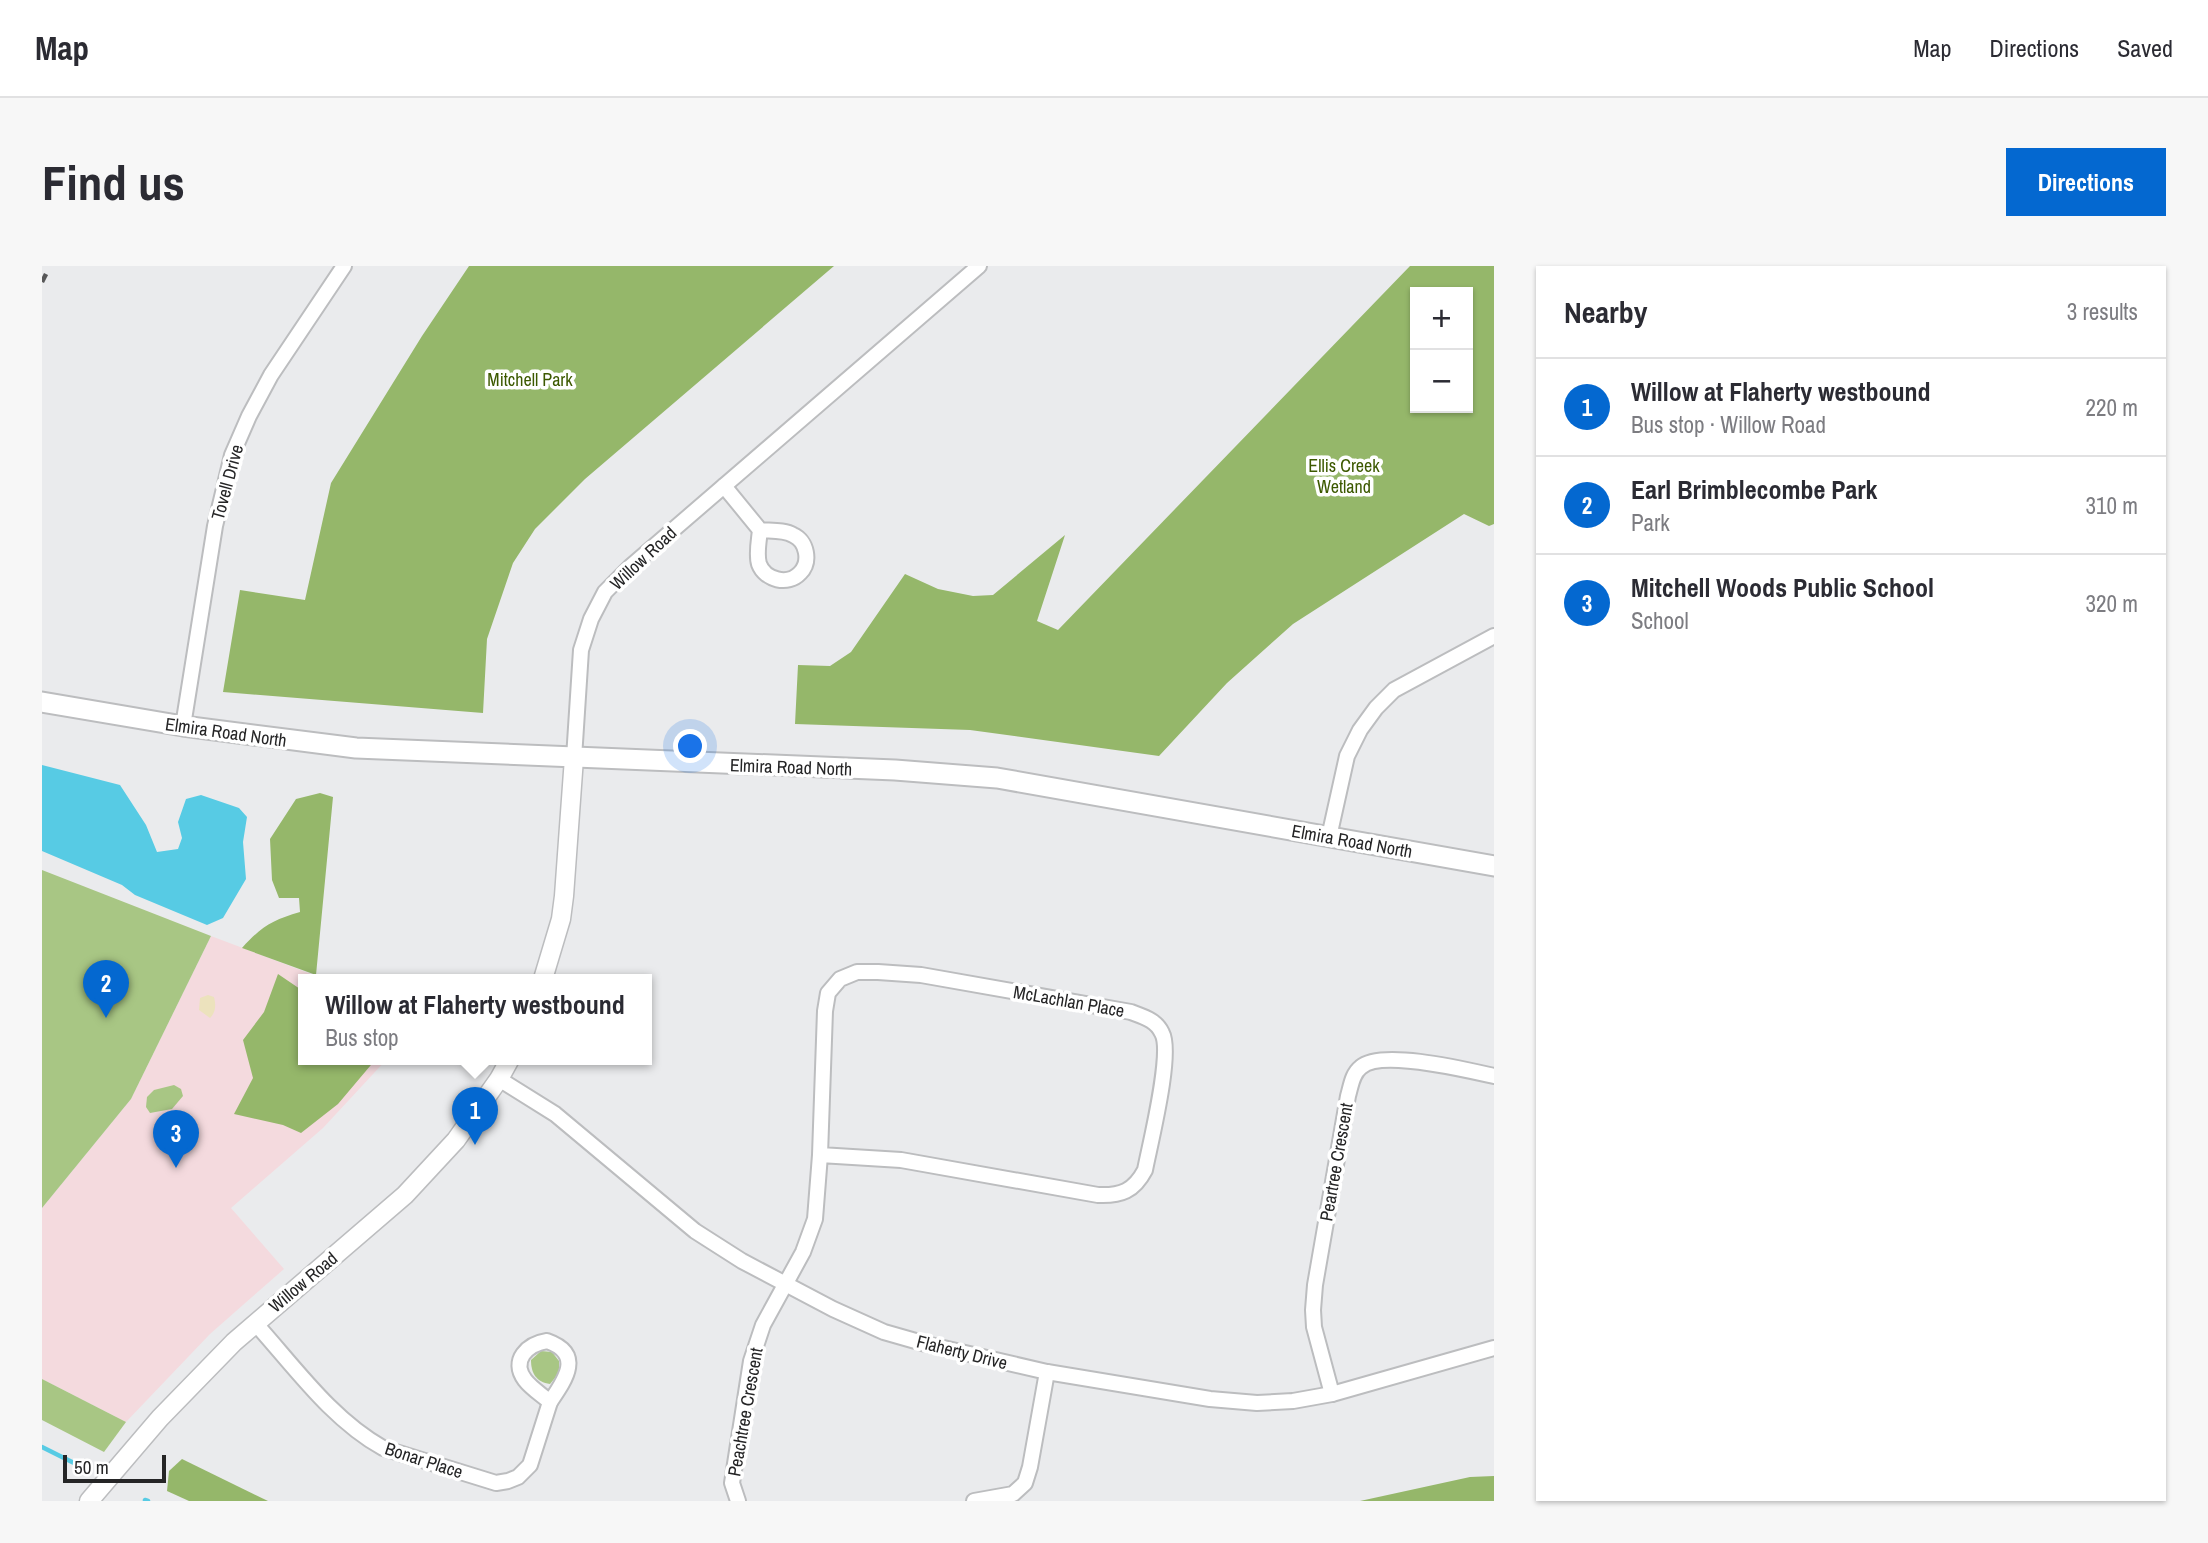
<!DOCTYPE html>
<html lang="en">
<head>
<meta charset="utf-8">
<style>
  :root { --surface:#fff; --page:#f7f7f7; --text:#2b2b33; --muted:#7c7c81; --line:#e1e1e2; --accent:#0468d0 }
  body { margin:0; font-family:"Archivo Narrow",sans-serif; background:var(--page); color:var(--text) }
  .controls { position:absolute; right:21px; top:21px; display:grid; overflow:hidden; border-radius:0px; box-shadow:0 2px 5px #0004 }
  .controls button { width:63px; height:63px; display:grid; place-items:center; padding:0; border:0; border-bottom:2px solid var(--line); background:var(--surface); color:var(--text); font:35px sans-serif }
  .scale { position:absolute; left:21px; bottom:18px; width:103px; box-sizing:border-box; padding-left:7px; border:4px solid #252526; border-top:0; font-size:19px; line-height:24px; white-space:nowrap; color:#252526; -webkit-text-stroke:5px #fff; paint-order:stroke }
  .you { position:absolute; left:649px; top:481px; width:24px; height:24px; margin:-18px; border:5px solid #fff; border-radius:50%; background:#1a73e8; box-shadow:0 0 0 10px #1a73e833 }
  .badge { display:grid; place-items:center; width:46px; height:46px; border-radius:50%; background:var(--accent); color:#fff; font-size:23px; font-weight:700 }
  .pin { position:absolute; translate:-50% -58px; filter:drop-shadow(0 2px 4px #0008) }
  .pin::after { content:''; position:absolute; top:37px; width:24px; height:21px; background:inherit; clip-path:polygon(0 0,100% 0,50% 100%) }
  .popup { position:absolute; left:256px; top:708px; width:354px; height:91px; box-sizing:border-box; display:grid; place-content:center; border-radius:0px; background:var(--surface); filter:drop-shadow(0 2px 5px #0005); font-size:23px; white-space:nowrap; color:var(--muted) }
  .popup b { font-size:26px; color:var(--text) }
  .popup::after { content:''; position:absolute; left:50%; top:100%; margin-left:-14px; border:14px solid transparent; border-top-color:var(--surface) }
  .list { margin:0; padding:0; list-style:none }
  h2 { display:flex; justify-content:space-between; align-items:center; height:91px; margin:0; padding:0 28px; font-size:30px }
  h2 small { font-size:23px; font-weight:400; color:var(--muted) }
  .list li { display:grid; grid-template-columns:46px 1fr auto; gap:21px; align-items:center; box-sizing:border-box; height:98px; padding:0 28px; border-top:2px solid var(--line) }
  .list b { display:block; font-size:26px; white-space:nowrap }
  .list p { margin:0; font-size:23px; white-space:nowrap; color:var(--muted) }
  .list em { font-size:23px; font-style:normal; color:var(--muted) }
  .map { position:relative; flex:none; width:1452px; height:1235px; overflow:hidden; border-radius:0px }
  header { display:flex; align-items:center; gap:42px; box-sizing:border-box; height:98px; padding:0 35px; background:var(--surface); border-bottom:2px solid var(--line) }
  header strong { font-size:33px }
  nav { display:flex; gap:38px; margin-inline-start:auto; font-size:24px }
  .intro { display:flex; align-items:center; justify-content:space-between; box-sizing:border-box; height:168px; padding:0 42px }
  h1 { margin:0; font-size:49px }
  .button { padding:18px 32px; border-radius:0px; background:var(--accent); color:#fff; font-size:24px; font-weight:700 }
  main { display:flex; gap:42px; padding:0 42px }
  aside { flex:1; background:var(--surface); border-radius:0px; box-shadow:0 2px 5px #0004 }
  .map>svg:first-child { display:block }
  .education { fill:#f4dade }
  .green { fill:#a8c684 }
  .forest { fill:#95b76a; fill-rule:evenodd }
  .sand { fill:#ece2bd }
  .water { fill:#57cbe4 }
  .lines { fill:none; stroke-linecap:round; stroke-linejoin:round }
  .stream { stroke:#57cbe4; stroke-width:4.5 }
  .minor-casing { stroke:#bcbdbf; stroke-width:18 }
  .tertiary-casing { stroke:#bcbdbf; stroke-width:21 }
  .secondary-casing { stroke:#bcbdbf; stroke-width:23 }
  .minor { stroke:#fff; stroke-width:14 }
  .tertiary { stroke:#fff; stroke-width:18 }
  .secondary { stroke:#fff; stroke-width:19 }
  .rail { stroke:#575758; stroke-width:4.5; stroke-dasharray:9 9; stroke-linecap:butt }
  .labels { text-anchor:middle; dominant-baseline:central; stroke-width:7; stroke-linejoin:round; paint-order:stroke }
  .park-label { font-size:18px; fill:#3c5900; stroke:#fff }
  .street-label { font-size:18px; fill:#252526; stroke:#fff }
</style>
</head>
<body>
<header>
<strong>Map</strong>
<nav><a>Map</a><a>Directions</a><a>Saved</a></nav>
</header>
<div class="intro"><h1>Find us</h1><a class="button">Directions</a></div>
<main>
<div class="map">
<svg width="1452" height="1235" viewBox="0 0 1452 1235">
  <rect width="100%" height="100%" fill="#eaebed"/>
  <path class="education" d="M169,670L282,713H262V793H345L281,862L189,942L242,1003L168,1068L84,1156L0,1113V942L89,833Z"/>
  <g class="green">
    <path d="M0,604L169,670L89,833L0,942Z"/>
    <path d="M132,819L139,823L141,830L130,843L108,847L104,841L105,831L112,824Z"/>
    <path d="M499,1085L510,1086L517,1095V1107L508,1118C494,1116 489,1107 489,1094Z"/>
    <path d="M0,1113L84,1156L62,1186L0,1154Z"/>
  </g>
  <g class="forest">
    <path d="M427,0H792L543,213L493,263L471,297L445,373L441,447L181,426L198,324L263,334L289,217L380,70Z"/>
    <path d="M1368,0H1452V258L1447,260L1422,248L1251,358L1185,417L1117,490L928,464L753,458L756,399L788,400L809,386L863,308L896,323L931,330L951,329L1023,269L995,355L1016,364ZM1373,26H1426V142H1373Z"/>
    <path d="M278,527L291,531L274,709L200,682C219,661 230,654 258,646L257,632H237L230,614L228,573L254,533Z"/>
    <path d="M236,708L261,725L262,793H334L296,838L259,867L241,859L192,848L211,812L201,774L222,746Z"/>
    <path d="M140,1193L226,1235H147L125,1225L127,1205Z"/>
    <path d="M1452,1210V1235H1318L1428,1211Z"/>
  </g>
  <path class="sand" d="M166,729L172,731C174,739 174,746 168,752L157,744L158,732Z"/>
  <path class="water" d="M0,499L78,519L104,559L115,586L136,583L140,572L136,556L144,533L159,529L197,542L205,551L201,576L204,613L181,652L165,659L93,629L80,619L0,585Z"/>
  <g class="lines">
    <g class="stream">
      <path d="M0,1181L42,1202"/>
      <path d="M103,1234L106,1235"/>
    </g>
    <defs>
      <g id="minor">
        <path d="M682,220L718,264C717,274 714,288 717,298C723,314 746,320 758,307C769,296 765,275 751,269C743,264 728,265 718,264"/>
        <path d="M141,460L173,260L190,189L207,150L229,109L302,0"/>
        <path d="M532,492L539,384L549,353L563,326L588,301L937,0"/>
        <path d="M1287,571L1305,490L1318,464L1334,442L1352,424L1452,370"/>
        <path d="M457,813L513,848L653,965L700,995L791,1043L842,1066L884,1078L1005,1106L1168,1133L1215,1137L1251,1135L1290,1128L1452,1082"/>
        <path d="M213,1057C252,1100 289,1153 341,1182L454,1217L466,1215L476,1211L488,1199L508,1136"/>
        <path d="M505,1075C542,1088 523,1114 508,1136C500,1129 489,1122 483,1114C468,1094 486,1078 505,1075Z"/>
        <path d="M1290,1128L1272,1061L1271,1044L1273,1019L1306,830C1309,820 1310,808 1319,801C1339,783 1425,804 1452,810"/>
        <path d="M696,1235L690,1217L709,1095L721,1059L761,986L773,953L778,889L783,745L786,727L798,713L815,706H836L879,709L1089,746C1102,751 1114,754 1120,767C1131,787 1108,878 1103,904C1092,925 1079,930 1056,929L859,894L778,889"/>
        <path d="M932,1235L971,1228L983,1217L988,1201L1005,1106"/>
      </g>
      <g id="tertiary">
        <path d="M501,713L519,653L522,630L532,492"/>
        <path d="M47,1235L118,1152L192,1076L363,929L414,874L457,813L468,793"/>
      </g>
      <path id="secondary" d="M0,436L141,460L314,482L853,504L955,512L1452,600"/>
    </defs>
    <use href="#minor" class="minor-casing"/>
    <use href="#tertiary" class="tertiary-casing"/>
    <use href="#secondary" class="secondary-casing"/>
    <use href="#minor" class="minor"/>
    <use href="#tertiary" class="tertiary"/>
    <use href="#secondary" class="secondary"/>
    <path class="rail" d="M0,16L8,0"/>
  </g>
  <g class="labels">
    <g class="park-label">
      <text x="488" y="113">Mitchell Park</text>
      <text x="1302" y="199">Ellis Creek<tspan x="1302" dy="21">Wetland</tspan></text>
    </g>
    <g class="street-label">
      <text transform="translate(185 216) rotate(-75)">Tovell Drive</text>
      <text transform="translate(601 292) rotate(-43)">Willow Road</text>
      <text transform="translate(184 466) rotate(8)">Elmira Road North</text>
      <text transform="translate(749 501) rotate(2)">Elmira Road North</text>
      <text transform="translate(1310 575) rotate(10)">Elmira Road North</text>
      <text transform="translate(1027 735) rotate(10)">McLachlan Place</text>
      <text transform="translate(1294 896) rotate(-80)">Peartree Crescent</text>
      <text transform="translate(261 1016) rotate(-40)">Willow Road</text>
      <text transform="translate(920 1086) rotate(14)">Flaherty Drive</text>
      <text transform="translate(703 1146) rotate(-80)">Peachtree Crescent</text>
      <text transform="translate(382 1194) rotate(18)">Bonar Place</text>
    </g>
  </g>
</svg>
<div class="controls">
<button>+</button>
<button>−</button>
</div>
<div class="scale">50 m</div>
<div class="you"></div>
<div class="pin badge" style="left:433px;top:879px">1</div>
<div class="popup"><b>Willow at Flaherty westbound</b>Bus stop</div>
<div class="pin badge" style="left:64px;top:752px">2</div>
<div class="pin badge" style="left:134px;top:902px">3</div>
</div>
<aside>
<h2>Nearby<small>3 results</small></h2>
<ul class="list">
<li><span class="badge">1</span><div><b>Willow at Flaherty westbound</b><p>Bus stop · Willow Road</p></div><em>220 m</em></li>
<li><span class="badge">2</span><div><b>Earl Brimblecombe Park</b><p>Park</p></div><em>310 m</em></li>
<li><span class="badge">3</span><div><b>Mitchell Woods Public School</b><p>School</p></div><em>320 m</em></li>
</ul>
</aside>
</main>
</body>
</html>
